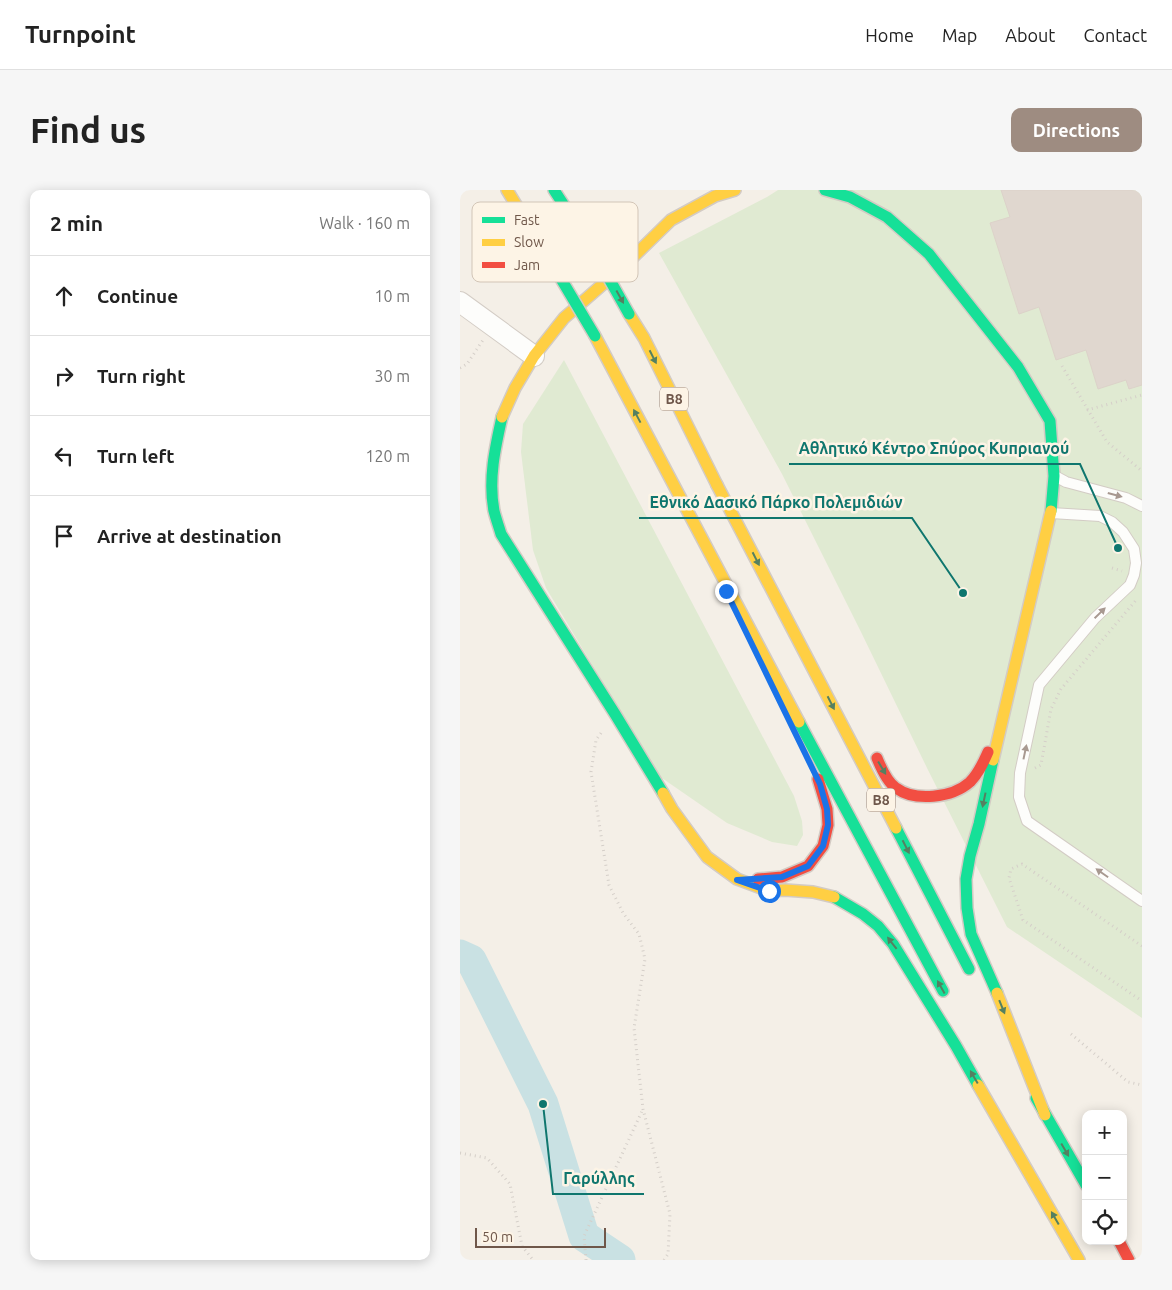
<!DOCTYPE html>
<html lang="en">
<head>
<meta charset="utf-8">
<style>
  :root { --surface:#fff; --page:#f6f6f6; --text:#222; --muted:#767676; --line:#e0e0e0; --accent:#9e8c81 }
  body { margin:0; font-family:Ubuntu,sans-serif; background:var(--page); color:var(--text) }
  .controls { position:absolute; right:15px; bottom:15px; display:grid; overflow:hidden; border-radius:10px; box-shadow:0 2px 12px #0003 }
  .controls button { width:45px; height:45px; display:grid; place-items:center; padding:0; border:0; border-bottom:1px solid var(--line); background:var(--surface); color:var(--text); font:25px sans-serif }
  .scale { position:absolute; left:15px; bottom:12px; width:131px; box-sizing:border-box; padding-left:5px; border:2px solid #6f574a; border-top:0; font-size:14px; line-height:18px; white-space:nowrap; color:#6f574a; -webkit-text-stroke:4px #fdf4e6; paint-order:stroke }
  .stop { position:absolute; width:15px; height:15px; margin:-11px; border:4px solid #1a73e8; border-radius:50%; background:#fff }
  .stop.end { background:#1a73e8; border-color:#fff; box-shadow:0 1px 5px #0008 }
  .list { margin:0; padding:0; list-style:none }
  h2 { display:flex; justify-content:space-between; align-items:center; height:65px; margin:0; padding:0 20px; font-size:21px }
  h2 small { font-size:16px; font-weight:400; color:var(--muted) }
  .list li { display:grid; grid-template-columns:32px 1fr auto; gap:15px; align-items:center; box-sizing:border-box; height:80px; padding:0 20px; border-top:1px solid var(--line) }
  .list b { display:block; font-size:19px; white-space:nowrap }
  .list em { font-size:16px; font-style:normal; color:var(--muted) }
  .icon { flex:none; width:28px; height:28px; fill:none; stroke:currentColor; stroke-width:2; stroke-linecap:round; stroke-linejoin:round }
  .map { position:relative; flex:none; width:682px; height:1070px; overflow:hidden; border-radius:10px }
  header { display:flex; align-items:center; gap:30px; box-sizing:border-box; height:70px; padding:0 25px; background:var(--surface); border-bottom:1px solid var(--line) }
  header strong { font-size:24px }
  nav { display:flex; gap:28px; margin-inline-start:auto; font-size:18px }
  .intro { display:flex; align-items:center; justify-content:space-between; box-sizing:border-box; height:120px; padding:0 30px }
  h1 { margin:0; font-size:35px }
  .button { padding:12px 22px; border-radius:10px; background:var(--accent); color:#fff; font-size:18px; font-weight:700 }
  main { display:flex; gap:30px; padding:0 30px }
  aside { flex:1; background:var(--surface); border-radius:10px; box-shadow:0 2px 12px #0003 }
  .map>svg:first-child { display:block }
  .green { fill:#e0ead2 }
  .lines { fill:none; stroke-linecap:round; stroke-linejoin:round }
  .river { stroke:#c9e1e3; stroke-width:31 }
  .building { fill:#e0d7cf; stroke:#dcd2c9 }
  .lane-casing { stroke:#d3ccc5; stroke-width:12 }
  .street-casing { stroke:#d3ccc5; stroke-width:22 }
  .fast-casing { stroke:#d3cbc4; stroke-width:14 }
  .slow-casing { stroke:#d3cbc4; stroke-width:14 }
  .jam-casing { stroke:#d3cbc4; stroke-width:14 }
  .path { stroke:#d5cfc9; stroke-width:3; stroke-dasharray:1 4; stroke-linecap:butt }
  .lane { stroke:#fdfdfb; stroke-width:10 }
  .street { stroke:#fdfdfb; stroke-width:20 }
  .fast { stroke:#16e098; stroke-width:11 }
  .slow { stroke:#ffcf43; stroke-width:11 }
  .jam { stroke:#f24e42; stroke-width:11 }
  .fast-bridge-casing { stroke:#d3cbc4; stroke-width:14; stroke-linecap:butt }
  .fast-bridge { stroke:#16e098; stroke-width:11 }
  .oneway { fill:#548061 }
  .oneway2 { fill:#a89991 }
  .route { stroke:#1a73e8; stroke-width:6 }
  .labels { text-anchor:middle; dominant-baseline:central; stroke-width:5; stroke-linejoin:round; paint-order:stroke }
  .shield { fill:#fdf4e6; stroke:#9a8679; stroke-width:1 }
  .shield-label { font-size:14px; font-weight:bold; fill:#6f574a }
  .key { fill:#fdf4e6; stroke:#d2c5b7; stroke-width:1 }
  .key-label { font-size:14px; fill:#6f574a }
  .leader { fill:none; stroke:#0f766e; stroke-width:2 }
  .callout-dot { fill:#0f766e; stroke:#fdf4e6; stroke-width:2 }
  .callout-label { font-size:16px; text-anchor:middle; font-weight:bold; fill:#0f766e; stroke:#fdf4e6; stroke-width:5; stroke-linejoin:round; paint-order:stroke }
</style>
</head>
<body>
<header>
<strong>Turnpoint</strong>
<nav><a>Home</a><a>Map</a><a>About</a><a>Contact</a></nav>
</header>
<div class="intro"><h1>Find us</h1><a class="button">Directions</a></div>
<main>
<aside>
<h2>2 min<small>Walk · 160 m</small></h2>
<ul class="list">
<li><svg class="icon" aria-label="ahead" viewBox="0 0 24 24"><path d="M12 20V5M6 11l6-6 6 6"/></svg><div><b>Continue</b></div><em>10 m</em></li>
<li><svg class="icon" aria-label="right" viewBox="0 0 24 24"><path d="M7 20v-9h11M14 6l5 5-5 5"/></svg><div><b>Turn right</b></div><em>30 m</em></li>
<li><svg class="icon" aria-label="left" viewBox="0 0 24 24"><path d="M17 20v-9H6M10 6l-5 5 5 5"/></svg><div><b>Turn left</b></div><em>120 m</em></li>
<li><svg class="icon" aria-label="arrive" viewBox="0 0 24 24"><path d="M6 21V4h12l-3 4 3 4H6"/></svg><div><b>Arrive at destination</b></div></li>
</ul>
</aside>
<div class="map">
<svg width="682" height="1070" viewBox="0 0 682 1070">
  <rect width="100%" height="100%" fill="#f4efe7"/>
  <g class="green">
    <path d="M318,0H682V828L547,737L468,580L401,442L322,284L199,63L307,7Z"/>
    <path d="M104,170L334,606L342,631L343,645L337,656L312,652L267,633L199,586L86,398L73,360L61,262L63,234Z"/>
  </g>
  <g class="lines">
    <path class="river" d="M0,765L11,770L83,914L124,1046L160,1070"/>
  </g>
  <path class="building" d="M541,0H682V195L669,199L666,190L638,199L626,160L596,170L579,117L559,124L530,33L550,27Z"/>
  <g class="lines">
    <defs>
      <g id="lane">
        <path d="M595,286L606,292L666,308L682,316"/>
        <path d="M591,323L640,326L652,332L663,342L674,359L676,373L674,385L670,395L635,428L579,495L560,583L559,607L567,631L682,711"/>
      </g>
      <path id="street" d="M0,112L74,166"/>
      <g id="fast">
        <path d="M94,0L133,60"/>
        <path d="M365,0L390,7L427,27L469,64L558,177L590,231L594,286L591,321"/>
        <path d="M42,227C35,258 28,290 34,321C36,329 39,337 41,344L155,524L203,603"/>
        <path d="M339,532L483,801"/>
        <path d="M533,570L519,634L510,666L506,689L507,718L511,744L537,803"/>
        <path d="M436,638L509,779"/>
        <path d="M374,707L403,724L418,736L433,754L496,856L518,895"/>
        <path d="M576,908L626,995"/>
      </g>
      <g id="slow">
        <path d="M47,0L97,82"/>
        <path d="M169,124L184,148L257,295"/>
        <path d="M135,146L339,532"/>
        <path d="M42,227L55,198L74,166L104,128L166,74L211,30L255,6L275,0"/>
        <path d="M257,295L436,638"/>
        <path d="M533,570L591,321"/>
        <path d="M203,603L212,619L247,667L277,689L309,701L325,700L353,702L374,707"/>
        <path d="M537,803L585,925"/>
        <path d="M518,895L619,1070"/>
      </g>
      <g id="jam">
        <path d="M417,568C421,578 427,592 436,598C455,612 492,608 510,592C519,583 523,573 528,562"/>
        <path d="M298,689L322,687L348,676L363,656L368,635L367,619L358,589"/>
        <path d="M659,1051L669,1070"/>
      </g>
    </defs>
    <use href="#lane" class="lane-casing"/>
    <use href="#street" class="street-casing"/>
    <use href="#fast" class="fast-casing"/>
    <use href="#slow" class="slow-casing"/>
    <use href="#jam" class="jam-casing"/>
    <g class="path">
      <path d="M602,176L647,252L682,281"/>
      <path d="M0,178L7,174L23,150"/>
      <path d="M627,220L682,205"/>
      <path d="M652,378L662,381"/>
      <path d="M141,543L136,550L131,582L149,695L163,723L179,744L185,769L174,838L183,919L210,1024L208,1064L204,1070"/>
      <path d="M575,578L581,575L591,519L601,499L677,409"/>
      <path d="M682,756L562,674L551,679L549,688L563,730L682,811"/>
      <path d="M611,844L668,892L682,895"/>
      <path d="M0,963L27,968L50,994L62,1056L73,1070"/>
      <path d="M126,1070L124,1046L183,919"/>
    </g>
    <use href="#lane" class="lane"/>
    <use href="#street" class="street"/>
    <use href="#fast" class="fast"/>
    <use href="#slow" class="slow"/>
    <use href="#jam" class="jam"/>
    <defs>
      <g id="fast-bridge">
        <path d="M133,60L169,124"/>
        <path d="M97,82L135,146"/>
      </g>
    </defs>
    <use href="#fast-bridge" class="fast-bridge-casing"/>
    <use href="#fast-bridge" class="fast-bridge"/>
  </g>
  <defs><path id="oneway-solid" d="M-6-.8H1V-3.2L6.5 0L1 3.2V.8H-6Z" transform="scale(1.25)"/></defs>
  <g class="oneway">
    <use href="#oneway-solid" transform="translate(160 107) rotate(61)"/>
    <use href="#oneway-solid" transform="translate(193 167) rotate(63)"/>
    <use href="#oneway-solid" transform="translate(177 226) rotate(-118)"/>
    <use href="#oneway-solid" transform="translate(296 369) rotate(63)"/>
    <use href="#oneway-solid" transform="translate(371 513) rotate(63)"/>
    <use href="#oneway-solid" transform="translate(422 578) rotate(59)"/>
    <use href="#oneway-solid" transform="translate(524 610) rotate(102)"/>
    <use href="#oneway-solid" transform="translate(446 657) rotate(63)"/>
    <use href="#oneway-solid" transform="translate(432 753) rotate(-128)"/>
    <use href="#oneway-solid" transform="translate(481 797) rotate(-119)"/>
    <use href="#oneway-solid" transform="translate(542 817) rotate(68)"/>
    <use href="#oneway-solid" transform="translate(514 887) rotate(-120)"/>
    <use href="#oneway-solid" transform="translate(605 960) rotate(60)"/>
    <use href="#oneway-solid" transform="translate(595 1028) rotate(-120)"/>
  </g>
  <g class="oneway2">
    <use href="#oneway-solid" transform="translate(655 305) rotate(15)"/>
    <use href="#oneway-solid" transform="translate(640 423) rotate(-44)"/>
    <use href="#oneway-solid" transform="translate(565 562) rotate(-78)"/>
    <use href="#oneway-solid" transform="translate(642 683) rotate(-145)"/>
  </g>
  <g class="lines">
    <path class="route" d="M266,401L360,594L367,619L368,635L363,656L348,676L322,687L277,690L309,701"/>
  </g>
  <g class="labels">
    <g class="shield">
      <rect x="200" y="197.5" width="28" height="23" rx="4"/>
      <rect x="407" y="598.5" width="28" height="23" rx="4"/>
    </g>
    <g class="shield-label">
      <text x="214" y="209">B8</text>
      <text x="421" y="610">B8</text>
    </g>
  </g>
  <rect x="12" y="12" width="166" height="80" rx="8" class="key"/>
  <rect x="22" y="27" width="23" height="6" fill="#16e098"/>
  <rect x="22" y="49" width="23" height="7" fill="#ffcf43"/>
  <rect x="22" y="72" width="23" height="6" fill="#f24e42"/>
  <g class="key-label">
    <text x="54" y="35">Fast</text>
    <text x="54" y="57">Slow</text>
    <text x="54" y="80">Jam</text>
  </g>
  <path class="leader" d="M658 358L620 274H329M503 403L452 328H179M83 914L93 1004H184"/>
  <g class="callout-dot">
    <circle cx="658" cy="358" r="5"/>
    <circle cx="503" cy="403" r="5"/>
    <circle cx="83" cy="914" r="5"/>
  </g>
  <g class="callout-label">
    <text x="474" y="264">Αθλητικό Κέντρο Σπύρος Κυπριανού</text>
    <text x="316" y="318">Εθνικό Δασικό Πάρκο Πολεμιδιών</text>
    <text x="139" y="994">Γαρύλλης</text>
  </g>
</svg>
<div class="controls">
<button>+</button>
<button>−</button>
<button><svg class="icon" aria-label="locate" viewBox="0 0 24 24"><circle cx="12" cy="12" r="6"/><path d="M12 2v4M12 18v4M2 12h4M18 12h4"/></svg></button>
</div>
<div class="scale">50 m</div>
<div class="stop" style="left:309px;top:701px"></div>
<div class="stop end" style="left:266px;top:401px"></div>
</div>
</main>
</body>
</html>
